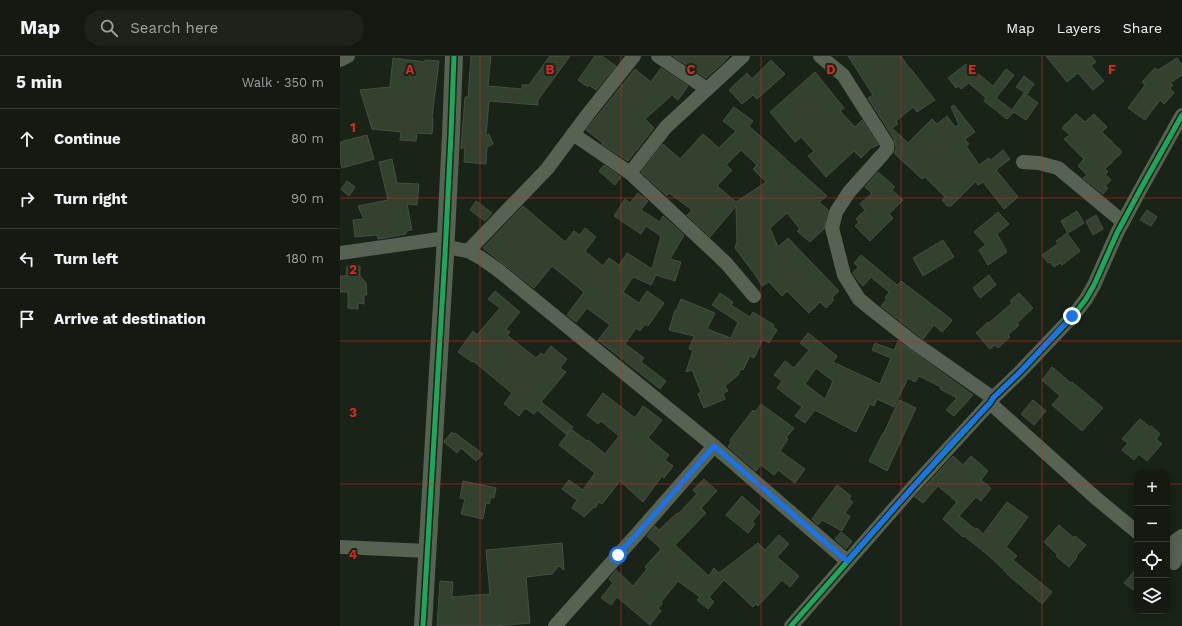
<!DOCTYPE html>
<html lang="en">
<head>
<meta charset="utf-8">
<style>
  :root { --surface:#141a11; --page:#1d231a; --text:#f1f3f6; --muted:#9da19f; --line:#333831 }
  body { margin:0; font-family:"Work Sans",sans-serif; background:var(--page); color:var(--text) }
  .controls { position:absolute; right:12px; bottom:12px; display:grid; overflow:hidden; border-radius:8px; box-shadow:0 2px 10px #0003 }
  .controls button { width:36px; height:36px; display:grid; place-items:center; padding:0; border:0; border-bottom:1px solid var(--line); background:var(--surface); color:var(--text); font:20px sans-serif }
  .stop { position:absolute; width:12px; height:12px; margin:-9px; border:3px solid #1a73e8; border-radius:50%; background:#fff }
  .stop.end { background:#1a73e8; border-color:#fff; box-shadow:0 1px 4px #0008 }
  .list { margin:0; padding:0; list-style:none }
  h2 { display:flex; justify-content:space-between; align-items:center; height:52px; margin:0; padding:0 16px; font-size:17px }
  h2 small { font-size:13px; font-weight:400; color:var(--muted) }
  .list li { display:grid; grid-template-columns:26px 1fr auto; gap:12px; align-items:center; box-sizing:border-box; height:60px; padding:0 16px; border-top:1px solid var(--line) }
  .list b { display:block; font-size:15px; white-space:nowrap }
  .list em { font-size:13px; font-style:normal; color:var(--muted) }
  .icon { flex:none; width:22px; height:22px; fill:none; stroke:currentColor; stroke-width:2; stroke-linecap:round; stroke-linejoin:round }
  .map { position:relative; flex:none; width:842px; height:570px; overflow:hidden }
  header { display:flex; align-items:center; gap:24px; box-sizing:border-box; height:56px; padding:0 20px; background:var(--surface); border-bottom:1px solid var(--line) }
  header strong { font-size:19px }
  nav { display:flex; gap:22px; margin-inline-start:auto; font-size:14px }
  .search { width:280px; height:36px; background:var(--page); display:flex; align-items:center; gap:10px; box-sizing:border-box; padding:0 14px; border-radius:22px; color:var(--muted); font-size:15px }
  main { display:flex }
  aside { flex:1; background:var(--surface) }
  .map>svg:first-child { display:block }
  .building { fill:#33422e; stroke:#464e44; fill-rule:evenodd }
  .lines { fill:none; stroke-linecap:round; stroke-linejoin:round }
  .minor { stroke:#566252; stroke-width:14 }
  .tertiary { stroke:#566252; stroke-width:18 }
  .cycleway-casing { stroke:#162812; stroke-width:8 }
  .cycleway { stroke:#20a55d; stroke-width:5 }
  .route { stroke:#1a73e8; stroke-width:5 }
  .grid { fill:none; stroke:#d62828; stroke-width:1; stroke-opacity:0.55 }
  .grid-label { font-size:13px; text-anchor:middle; font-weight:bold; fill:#d62828; stroke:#162812; stroke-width:4; stroke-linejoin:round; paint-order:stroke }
</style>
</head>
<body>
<header>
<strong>Map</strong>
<div class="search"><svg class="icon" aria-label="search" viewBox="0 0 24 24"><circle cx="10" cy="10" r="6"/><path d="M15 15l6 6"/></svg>Search here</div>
<nav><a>Map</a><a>Layers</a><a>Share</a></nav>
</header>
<main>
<aside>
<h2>5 min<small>Walk · 350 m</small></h2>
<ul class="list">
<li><svg class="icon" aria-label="ahead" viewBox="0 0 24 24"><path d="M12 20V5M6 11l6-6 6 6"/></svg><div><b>Continue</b></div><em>80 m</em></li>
<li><svg class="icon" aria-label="right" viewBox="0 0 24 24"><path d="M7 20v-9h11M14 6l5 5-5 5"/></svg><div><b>Turn right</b></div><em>90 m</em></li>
<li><svg class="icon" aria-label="left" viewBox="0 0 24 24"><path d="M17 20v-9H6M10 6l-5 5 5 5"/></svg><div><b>Turn left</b></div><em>180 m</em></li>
<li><svg class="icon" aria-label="arrive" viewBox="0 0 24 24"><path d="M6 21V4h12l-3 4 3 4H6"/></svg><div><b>Arrive at destination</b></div></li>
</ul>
</aside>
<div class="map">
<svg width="842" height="570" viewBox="0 0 842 570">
  <rect width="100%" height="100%" fill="#1a2317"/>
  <g class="building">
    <path d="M131,0H151L148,30L182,33V29H189L210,0H230L198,44V49L149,45L146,80L149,78L153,88L147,91L146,108L124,106L125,91L121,93L125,41H128Z"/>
    <path d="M255,0H262L276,10L256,34L249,29L248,31L238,24Z"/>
    <path d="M333,0H389L384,6L366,22Z"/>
    <path d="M508,0H561L569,12H570L595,44L577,56L573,51L556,65L558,68L552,72L568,87L592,63L597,68L607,60L615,71L619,69L611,51L614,49L635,76L625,83L629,88L626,90L639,109L649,102L650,105L663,94L670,103L656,114L678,141L664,153L643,126L638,129L636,125L611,150H607L602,144L605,141L585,121L582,123L554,97L556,93L554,83L528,42L533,39Z"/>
    <path d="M706,0H751L756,6L751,10L764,25L753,34L738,17L727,26Z"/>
    <path d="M53,2L85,6V4L99,5L92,62H93L92,78L77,77L76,85L60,84L61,76L32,73L20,34L50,31Z"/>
    <path d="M837,2L842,9V19L830,27L833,29L830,32L834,37L824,48L820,44L805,64L788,52L805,29L802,26L815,12L818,14Z"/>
    <path d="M431,4L445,18L417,43L413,39L402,48L389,34L407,17L412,23Z"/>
    <path d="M626,8L653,30L666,13L674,19L656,42L672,54L684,37L698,47L686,64L674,56L667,63L644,45L646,42L629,27L621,33L619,30L616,32L608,22Z"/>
    <path d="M321,12L348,30L338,44L332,39L305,63L314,72L288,105L262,88L263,87L246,74L295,13L311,26Z"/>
    <path d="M475,16L504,52L500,55L515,71L522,64L538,89L531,92L521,102L514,95L486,121L468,100L474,95L461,81L455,86L430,56Z"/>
    <path d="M684,20L694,28L687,38L676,31Z"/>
    <path d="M394,51L413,65L409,70L487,140L479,146L488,154L484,173L470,186L457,175L460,173L447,157L430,172L438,191L448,182L499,235L492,242L494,244L486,252L480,246L469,257L447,235L442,240L429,226L422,230L416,220L395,192L397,185L396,150L370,181L347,159L352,154L329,137L327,140L301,116L323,88L340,103L363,78L379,92L396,75L383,65ZM401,94L417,109L413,113L426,126L396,146L377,130L392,114L386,109Z"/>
    <path d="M736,58L745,66L754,58L767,71L762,76L782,96L765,113L768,116L765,118L771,124L765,130L768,132L763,138L743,122L747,119L738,110L744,103L724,83L730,79L722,72Z"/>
    <path d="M27,79L34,103L2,112L0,105V86Z"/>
    <path d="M52,103L57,127L79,128L77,149L67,148L72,174L66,175V178L39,183H38L37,179L15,181L13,164L24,163L18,150L48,144L39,106Z"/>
    <path d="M264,109L281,121L275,129L259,115Z"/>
    <path d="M538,116L555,131L552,134L563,144L549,158L553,162L530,185L515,170L519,166L516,163L525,154L520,148L532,137L525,131Z"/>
    <path d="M7,125L15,131L9,140L1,133Z"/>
    <path d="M298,137L308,145L301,154L320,166L323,160L344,179L330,203L341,206L335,225L316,219L311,229L293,221L283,236L299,247L307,235L324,247L308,270L305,268L300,275L296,272L285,288L304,302L301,306L326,325L320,333L258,284L270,269L247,252L236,266L227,259L244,236L212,210L194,232L143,192L183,150L225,186L234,175L240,179L245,172L256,181L245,195L263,210L269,202L279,209L287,197L312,213L321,180L306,170L301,178L274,160L285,143L290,147Z"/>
    <path d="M136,145L152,157L145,165L130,154Z"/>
    <path d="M807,154L817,161L811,170L800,164Z"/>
    <path d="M737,155L744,167L728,177L721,165Z"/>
    <path d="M658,156L669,168L657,178L667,196L648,209L639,194L646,189L634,176Z"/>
    <path d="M756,159L763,173L753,179L746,165Z"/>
    <path d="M727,177L740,195L722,209L720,207L714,211L710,206L708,207L702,199L718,188L716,185Z"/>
    <path d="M603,184L614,201L583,220L573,202Z"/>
    <path d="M521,199L557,229L561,225L611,263L612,265L602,276L594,269L583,283L578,279L541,250L547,243L545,242L549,236L531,221L523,230L519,226L513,217L518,211L514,207Z"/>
    <path d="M7,210H20V220L26,227L27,239H24V248L18,247V253L8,252V236H0V220H6Z"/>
    <path d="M649,219L656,229L640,242L633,232Z"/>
    <path d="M155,235L180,256L166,273L170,276L167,279L196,302L201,297L204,299L211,290L227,303L220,312L226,316L201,346L233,371L226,378L197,354L194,358L185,352L179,360L164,348L172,337L133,305L132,306L118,296L133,275L137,279L160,252L148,243Z"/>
    <path d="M380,237L393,246L391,249L410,261L413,256L434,269L433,271L437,274L429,287L423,283L414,302L410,300L403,314L401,313L398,319L385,330L388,335L383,337L385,343L364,352L358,338L361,336L352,314L346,316L353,294L349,293L354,280L329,274L335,254L336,255L341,243L375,257L367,273L391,282L398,266L372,249Z"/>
    <path d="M679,237L693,252L677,267L679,269L668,279L670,281L658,292L655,289L650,293L636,277L648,266L649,267L672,247L670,245Z"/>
    <path d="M468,277L497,300L493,306L540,328L551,302L532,294L535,287L554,294L558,285L633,339L614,360L606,354L617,342L600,333L601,331L579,320L575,326L568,322L554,351L537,343L534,350L530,348L516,376L475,354L465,367L455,360L462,351L437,332L442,325L434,319L445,305L454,312L469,294L460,287ZM476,312L493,325L485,343L465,328Z"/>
    <path d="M712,311L731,327L732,326L763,352L742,375L712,349L720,340L702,324Z"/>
    <path d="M263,337L295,362L303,350L322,364L308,382L329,399L325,404L333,410L324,422L322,420L303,446L280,425L262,448L259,446L255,452L254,451L244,461L232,452L237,444L222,433L229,424L243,434L255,417L219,389L231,373L247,385L248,384L265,398L279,380L261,365L258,368L247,359Z"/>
    <path d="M559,344L576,352L547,415L529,405L543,377H544Z"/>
    <path d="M693,344L706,355L694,369L681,358Z"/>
    <path d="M421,348L454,372L446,382L448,383L440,395L465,413L455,427L438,414L434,419L421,409L416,415L388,391L391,386L390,384L400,371L413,354L415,356Z"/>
    <path d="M800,363L810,371L811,370L820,378L816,383L822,388L807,405L799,398L794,404L782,394L788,387L782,383Z"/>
    <path d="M112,376L114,378L115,377L143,398L136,405L121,392L117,397L104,386V385Z"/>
    <path d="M613,400L623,409L631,400L648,415L641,424L651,432L641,445L636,441L619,460L636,474L637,472L643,478L667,446L688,461L666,491L677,500L673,504L712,536L702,548L667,518V517L648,499L624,480L623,481L603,463L617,446L598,430L583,447L575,441Z"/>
    <path d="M364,423L377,435L361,452L366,457L335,489L369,520L374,512L379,517L418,487L425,494L439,479L449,488L437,501L459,520L450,531L442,524L418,550L416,548L413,551L384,524L369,541L374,546L368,553L357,544L360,541L338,525L321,546L322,548L318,552L321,555L310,569L277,541L271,549L261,542L273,527L269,523L276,514L293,530L307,513L305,511L321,493L307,480L315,470L319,474L337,457L338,458L357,438L353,434Z"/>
    <path d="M123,425L156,432L154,442L151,441L149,448L146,447L143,463L121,458L125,443L120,442Z"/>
    <path d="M497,429L511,440L509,443L513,446L505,457L510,460L502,475L482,464L478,469L472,463Z"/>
    <path d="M402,440L420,456L412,466L415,468L408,477L386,459Z"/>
    <path d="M719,469L734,482L735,480L746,489L736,500L737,501L729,511L716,500L718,499L704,486Z"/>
    <path d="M501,476L512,485L506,493L495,483Z"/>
    <path d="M222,487L224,514L219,510L212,518L186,521L190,567L155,570H97L100,525L113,526L112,541L150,538L146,494Z"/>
    <path d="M797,512V529L793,534L784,527Z"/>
  </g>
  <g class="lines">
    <g class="minor">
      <path d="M318,0L367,33"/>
      <path d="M480,0L503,19L547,88V93L543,98L509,136L496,156L492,172L504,219L519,243L531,253L573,286L653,342"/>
      <path d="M0,4L8,0"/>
      <path d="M233,78L290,117L386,207L414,240"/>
      <path d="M683,106L699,107L718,112L783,166"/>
      <path d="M290,117L326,71L403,0"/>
      <path d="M106,191L128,195L141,202L158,214L374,390L507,505"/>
      <path d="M128,195L207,113L248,58L294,0"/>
      <path d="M0,197L106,182"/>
      <path d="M650,347L757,443L797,476"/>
      <path d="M0,491L88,495"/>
      <path d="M827,491L842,480"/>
      <path d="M834,507L842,488"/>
      <path d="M215,570L298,477L374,390"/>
      <path d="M451,570L572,432L650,347L653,342L681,315L733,260L746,243L754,229L777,177L799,136L842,59"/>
    </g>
    <path class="tertiary" d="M83,570L98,315L105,199L111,79L114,0"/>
    <defs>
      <g id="cycleway">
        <path d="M83,570L98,315L105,199L111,79L114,0"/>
        <path d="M451,570L572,432L650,347L653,342L681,315L733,260L746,243L754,229L777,177L799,136L842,59"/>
      </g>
    </defs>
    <use href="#cycleway" class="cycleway-casing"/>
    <use href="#cycleway" class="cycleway"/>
  </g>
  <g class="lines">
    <path class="route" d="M278,499L298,477L374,390L507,505L612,387L650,347L653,342L681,315L732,260"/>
  </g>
  <path class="grid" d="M140,0V570M281,0V570M421,0V570M561,0V570M702,0V570M0,142H842M0,285H842M0,428H797M827,428H842"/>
  <g class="grid-label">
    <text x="70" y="18">A</text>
    <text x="210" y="18">B</text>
    <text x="351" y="18">C</text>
    <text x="491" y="18">D</text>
    <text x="632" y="18">E</text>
    <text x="772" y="18">F</text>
    <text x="13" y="76">1</text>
    <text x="13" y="218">2</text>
    <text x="13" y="361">3</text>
    <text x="13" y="503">4</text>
  </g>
</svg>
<div class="controls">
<button>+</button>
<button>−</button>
<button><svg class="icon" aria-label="locate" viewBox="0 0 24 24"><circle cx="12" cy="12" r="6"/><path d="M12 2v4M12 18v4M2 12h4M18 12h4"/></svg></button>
<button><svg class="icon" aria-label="layers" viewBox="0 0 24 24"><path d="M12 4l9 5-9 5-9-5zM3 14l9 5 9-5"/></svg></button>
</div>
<div class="stop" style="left:278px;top:499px"></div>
<div class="stop end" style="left:732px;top:260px"></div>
</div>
</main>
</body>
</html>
